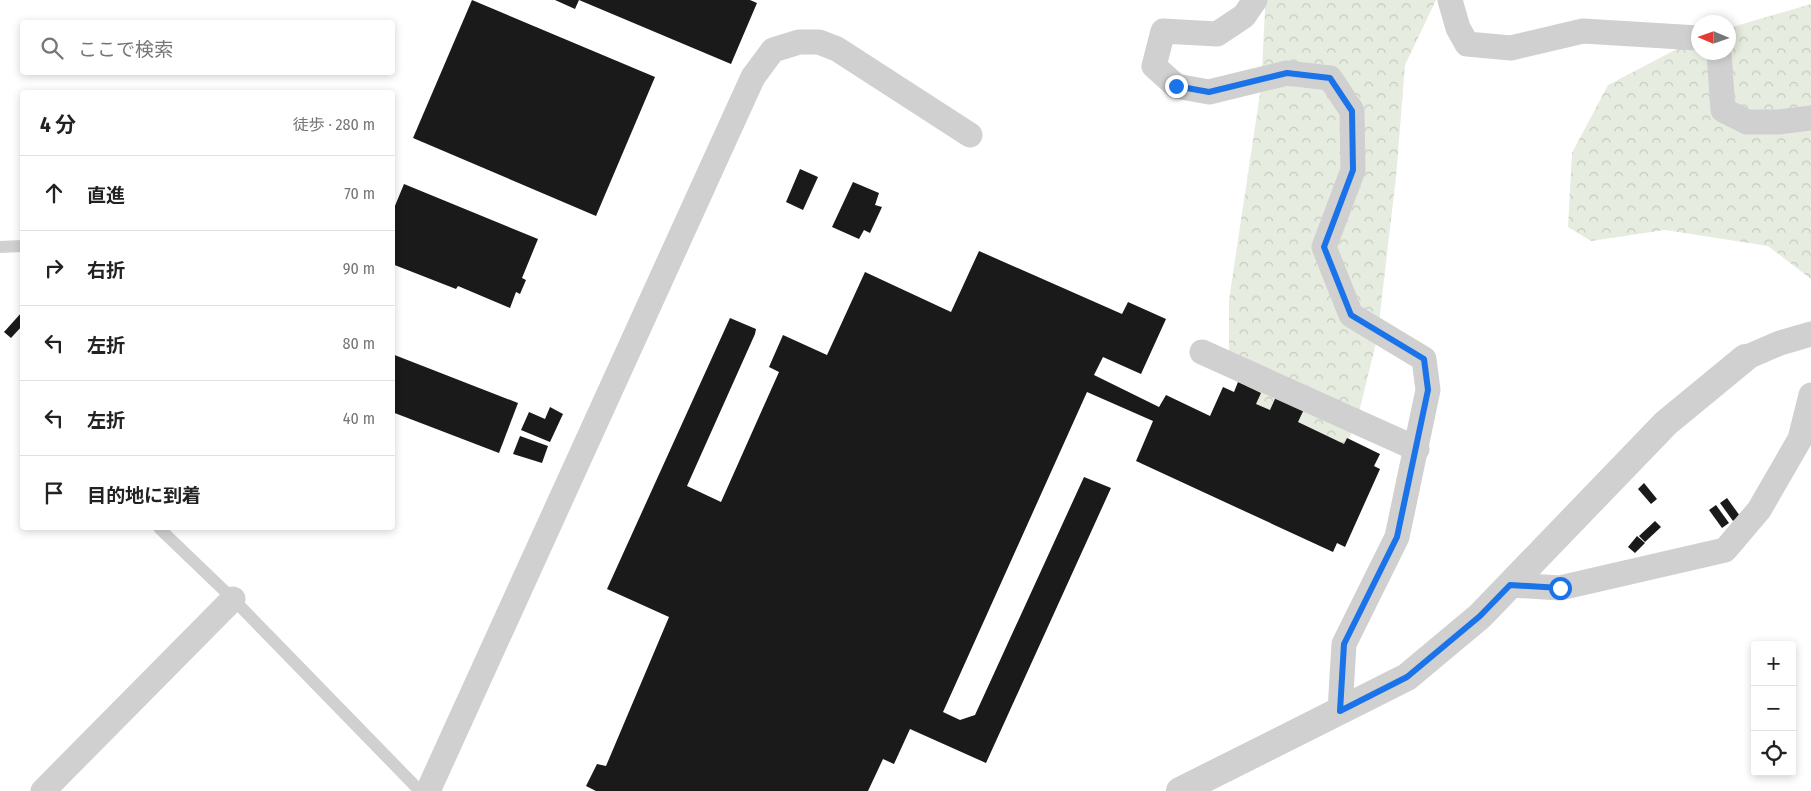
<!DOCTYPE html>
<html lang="ja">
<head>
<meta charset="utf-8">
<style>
  :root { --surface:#fff; --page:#f2f2f2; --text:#222; --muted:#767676; --line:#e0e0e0 }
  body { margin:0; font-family:"Fira Sans Condensed","Noto Sans JP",sans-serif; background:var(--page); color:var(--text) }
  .controls { position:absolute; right:15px; bottom:15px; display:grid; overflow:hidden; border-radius:5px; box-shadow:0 2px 8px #0003 }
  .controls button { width:45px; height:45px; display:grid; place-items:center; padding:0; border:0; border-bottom:1px solid var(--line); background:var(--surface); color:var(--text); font:25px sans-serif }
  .compass { position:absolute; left:1691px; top:15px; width:45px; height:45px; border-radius:50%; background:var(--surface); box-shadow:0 2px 8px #0003; rotate:272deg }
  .stop { position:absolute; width:15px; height:15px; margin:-11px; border:4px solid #1a73e8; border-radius:50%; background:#fff }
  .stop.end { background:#1a73e8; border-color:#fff; box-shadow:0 1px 5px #0008 }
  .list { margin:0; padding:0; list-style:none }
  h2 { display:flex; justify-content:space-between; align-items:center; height:65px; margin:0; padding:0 20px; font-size:21px }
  h2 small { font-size:16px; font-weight:400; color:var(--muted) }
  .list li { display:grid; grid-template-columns:32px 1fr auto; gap:15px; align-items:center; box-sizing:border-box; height:75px; padding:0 20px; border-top:1px solid var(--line) }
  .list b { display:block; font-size:19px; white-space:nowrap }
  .list em { font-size:16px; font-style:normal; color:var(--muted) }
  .icon { flex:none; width:28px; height:28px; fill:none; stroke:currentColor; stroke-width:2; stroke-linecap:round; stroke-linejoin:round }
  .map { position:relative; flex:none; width:1811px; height:791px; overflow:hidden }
  .search { position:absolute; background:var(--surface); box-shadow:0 2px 8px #0003; left:20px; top:20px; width:375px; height:55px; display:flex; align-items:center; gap:12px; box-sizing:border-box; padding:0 18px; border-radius:5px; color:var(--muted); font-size:19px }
  .panel { position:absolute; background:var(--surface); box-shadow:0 2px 8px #0003; left:20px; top:90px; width:375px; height:440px; border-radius:5px }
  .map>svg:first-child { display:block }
  .forest { fill:url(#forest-crowns) }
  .building { fill:#1a1a1a }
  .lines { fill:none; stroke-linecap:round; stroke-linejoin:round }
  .service { stroke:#d0d0d0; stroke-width:12 }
  .minor { stroke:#d0d0d0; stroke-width:25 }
  .tertiary { stroke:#d0d0d0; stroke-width:28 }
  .route { stroke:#1a73e8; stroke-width:6 }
</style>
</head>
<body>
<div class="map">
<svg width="1811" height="791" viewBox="0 0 1811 791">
  <defs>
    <pattern id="forest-crowns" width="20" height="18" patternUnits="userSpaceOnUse" patternTransform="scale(1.25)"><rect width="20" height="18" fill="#e6ecdf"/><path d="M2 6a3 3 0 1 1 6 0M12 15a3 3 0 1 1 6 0" fill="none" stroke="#c6cbc0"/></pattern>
  </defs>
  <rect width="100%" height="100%" fill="#fff"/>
  <g class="forest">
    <path d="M1263,0H1436L1405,65L1396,177L1377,339L1355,428L1331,466L1252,421L1229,359V300L1261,87L1265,11Z"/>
    <path d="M1811,4V279L1768,246L1665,230L1591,241L1568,227L1572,153L1608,85L1698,38V52H1728L1729,28Z"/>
  </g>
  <g class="building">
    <path d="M472,0L655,77L596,216L413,138Z"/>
    <path d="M555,0H750L757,3L731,64L579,0L575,9Z"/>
    <path d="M800,169L818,177L803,210L786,202Z"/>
    <path d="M853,182L879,193L875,205L882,207L870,233L864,230L859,239L832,227Z"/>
    <path d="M404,184L538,239L522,278L526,280L520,294L516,292L510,308L458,286L456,289L392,264V213Z"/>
    <path d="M979,251L1122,314L1128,302L1166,319L1141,374L1103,357L1094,375L1159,407L1166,395L1210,416L1223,387L1234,392L1238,382L1261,393L1256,404L1270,410L1283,381L1311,394L1298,422L1344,444L1347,438L1380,454L1374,466L1380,469L1345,547L1337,543L1333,552L1136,461L1153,421L1087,392L943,712L960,720L975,715L1084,477L1111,488L986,763L910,729L894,764L883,759L868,791H596L586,786L597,764L606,766L669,617L607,589L730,318L756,329L755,334L687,486L721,502L779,372L769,367L783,335L827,355L865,272L951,312Z"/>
    <path d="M22,312V326L11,338L4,332Z"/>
    <path d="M392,354L518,403L499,453L392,412Z"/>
    <path d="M550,407L563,414L550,442L521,430L529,412L545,419Z"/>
    <path d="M520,436L548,446L542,463L513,454Z"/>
    <path d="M1644,483L1657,499L1651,504L1638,489Z"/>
    <path d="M1727,498L1740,516L1733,521L1720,503Z"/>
    <path d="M1716,505L1729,523L1722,528L1709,510Z"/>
    <path d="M1655,521L1661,527L1645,542L1639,536Z"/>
    <path d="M1637,536L1645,543L1635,553L1628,547Z"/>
  </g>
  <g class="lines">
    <g class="service">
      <path d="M0,247L22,246"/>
      <path d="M159,528L233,599L420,791"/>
    </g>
    <g class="minor">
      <path d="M1255,0L1244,16L1217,34L1163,31L1154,66L1176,86L1209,92L1287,73L1330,78L1352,111L1353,170L1324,247L1351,315L1424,359L1428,390L1397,537L1344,644L1340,711"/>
      <path d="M1450,0L1458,28L1467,44L1511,48L1583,31L1698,38"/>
      <path d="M1719,52L1723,110L1747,122H1778L1811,118"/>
      <path d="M1202,352L1417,449"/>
      <path d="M1745,358L1780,343L1811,334"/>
      <path d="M1510,585L1560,588L1725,550L1759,510L1800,439L1811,395"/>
      <path d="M43,791L233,599"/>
      <path d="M428,791L753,77L773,50L799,42H819L837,49L970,135"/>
    </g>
    <path class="tertiary" d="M1180,791L1407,677L1480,616L1666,423L1745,358"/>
  </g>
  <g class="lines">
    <path class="route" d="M1176,86L1209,92L1287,73L1330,78L1352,111L1353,170L1324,247L1351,315L1424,359L1428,390L1397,537L1344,644L1340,711L1407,677L1480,616L1510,585L1560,588"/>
  </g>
</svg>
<div class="controls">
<button>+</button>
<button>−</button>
<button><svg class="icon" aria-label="locate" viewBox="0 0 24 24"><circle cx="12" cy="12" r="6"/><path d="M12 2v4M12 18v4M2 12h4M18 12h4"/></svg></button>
</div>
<svg class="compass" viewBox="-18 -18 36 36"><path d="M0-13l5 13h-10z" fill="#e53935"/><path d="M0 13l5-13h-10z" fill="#767676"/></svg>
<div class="stop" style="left:1560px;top:588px"></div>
<div class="stop end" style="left:1176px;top:86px"></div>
<div class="search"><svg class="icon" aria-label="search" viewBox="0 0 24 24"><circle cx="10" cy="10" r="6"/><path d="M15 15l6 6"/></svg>ここで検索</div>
<section class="panel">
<h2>4 分<small>徒歩 · 280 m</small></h2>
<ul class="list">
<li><svg class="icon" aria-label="ahead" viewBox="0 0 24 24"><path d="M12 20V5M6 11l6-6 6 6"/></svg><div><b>直進</b></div><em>70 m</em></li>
<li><svg class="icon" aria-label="right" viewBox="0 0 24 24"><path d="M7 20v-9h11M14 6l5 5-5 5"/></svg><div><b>右折</b></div><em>90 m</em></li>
<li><svg class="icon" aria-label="left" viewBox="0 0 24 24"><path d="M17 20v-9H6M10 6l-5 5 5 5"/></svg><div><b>左折</b></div><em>80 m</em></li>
<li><svg class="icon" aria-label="left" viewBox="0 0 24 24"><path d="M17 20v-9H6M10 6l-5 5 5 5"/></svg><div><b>左折</b></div><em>40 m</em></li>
<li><svg class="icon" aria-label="arrive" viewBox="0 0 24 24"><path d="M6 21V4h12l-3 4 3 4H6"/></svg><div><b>目的地に到着</b></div></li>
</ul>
</section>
</div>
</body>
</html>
